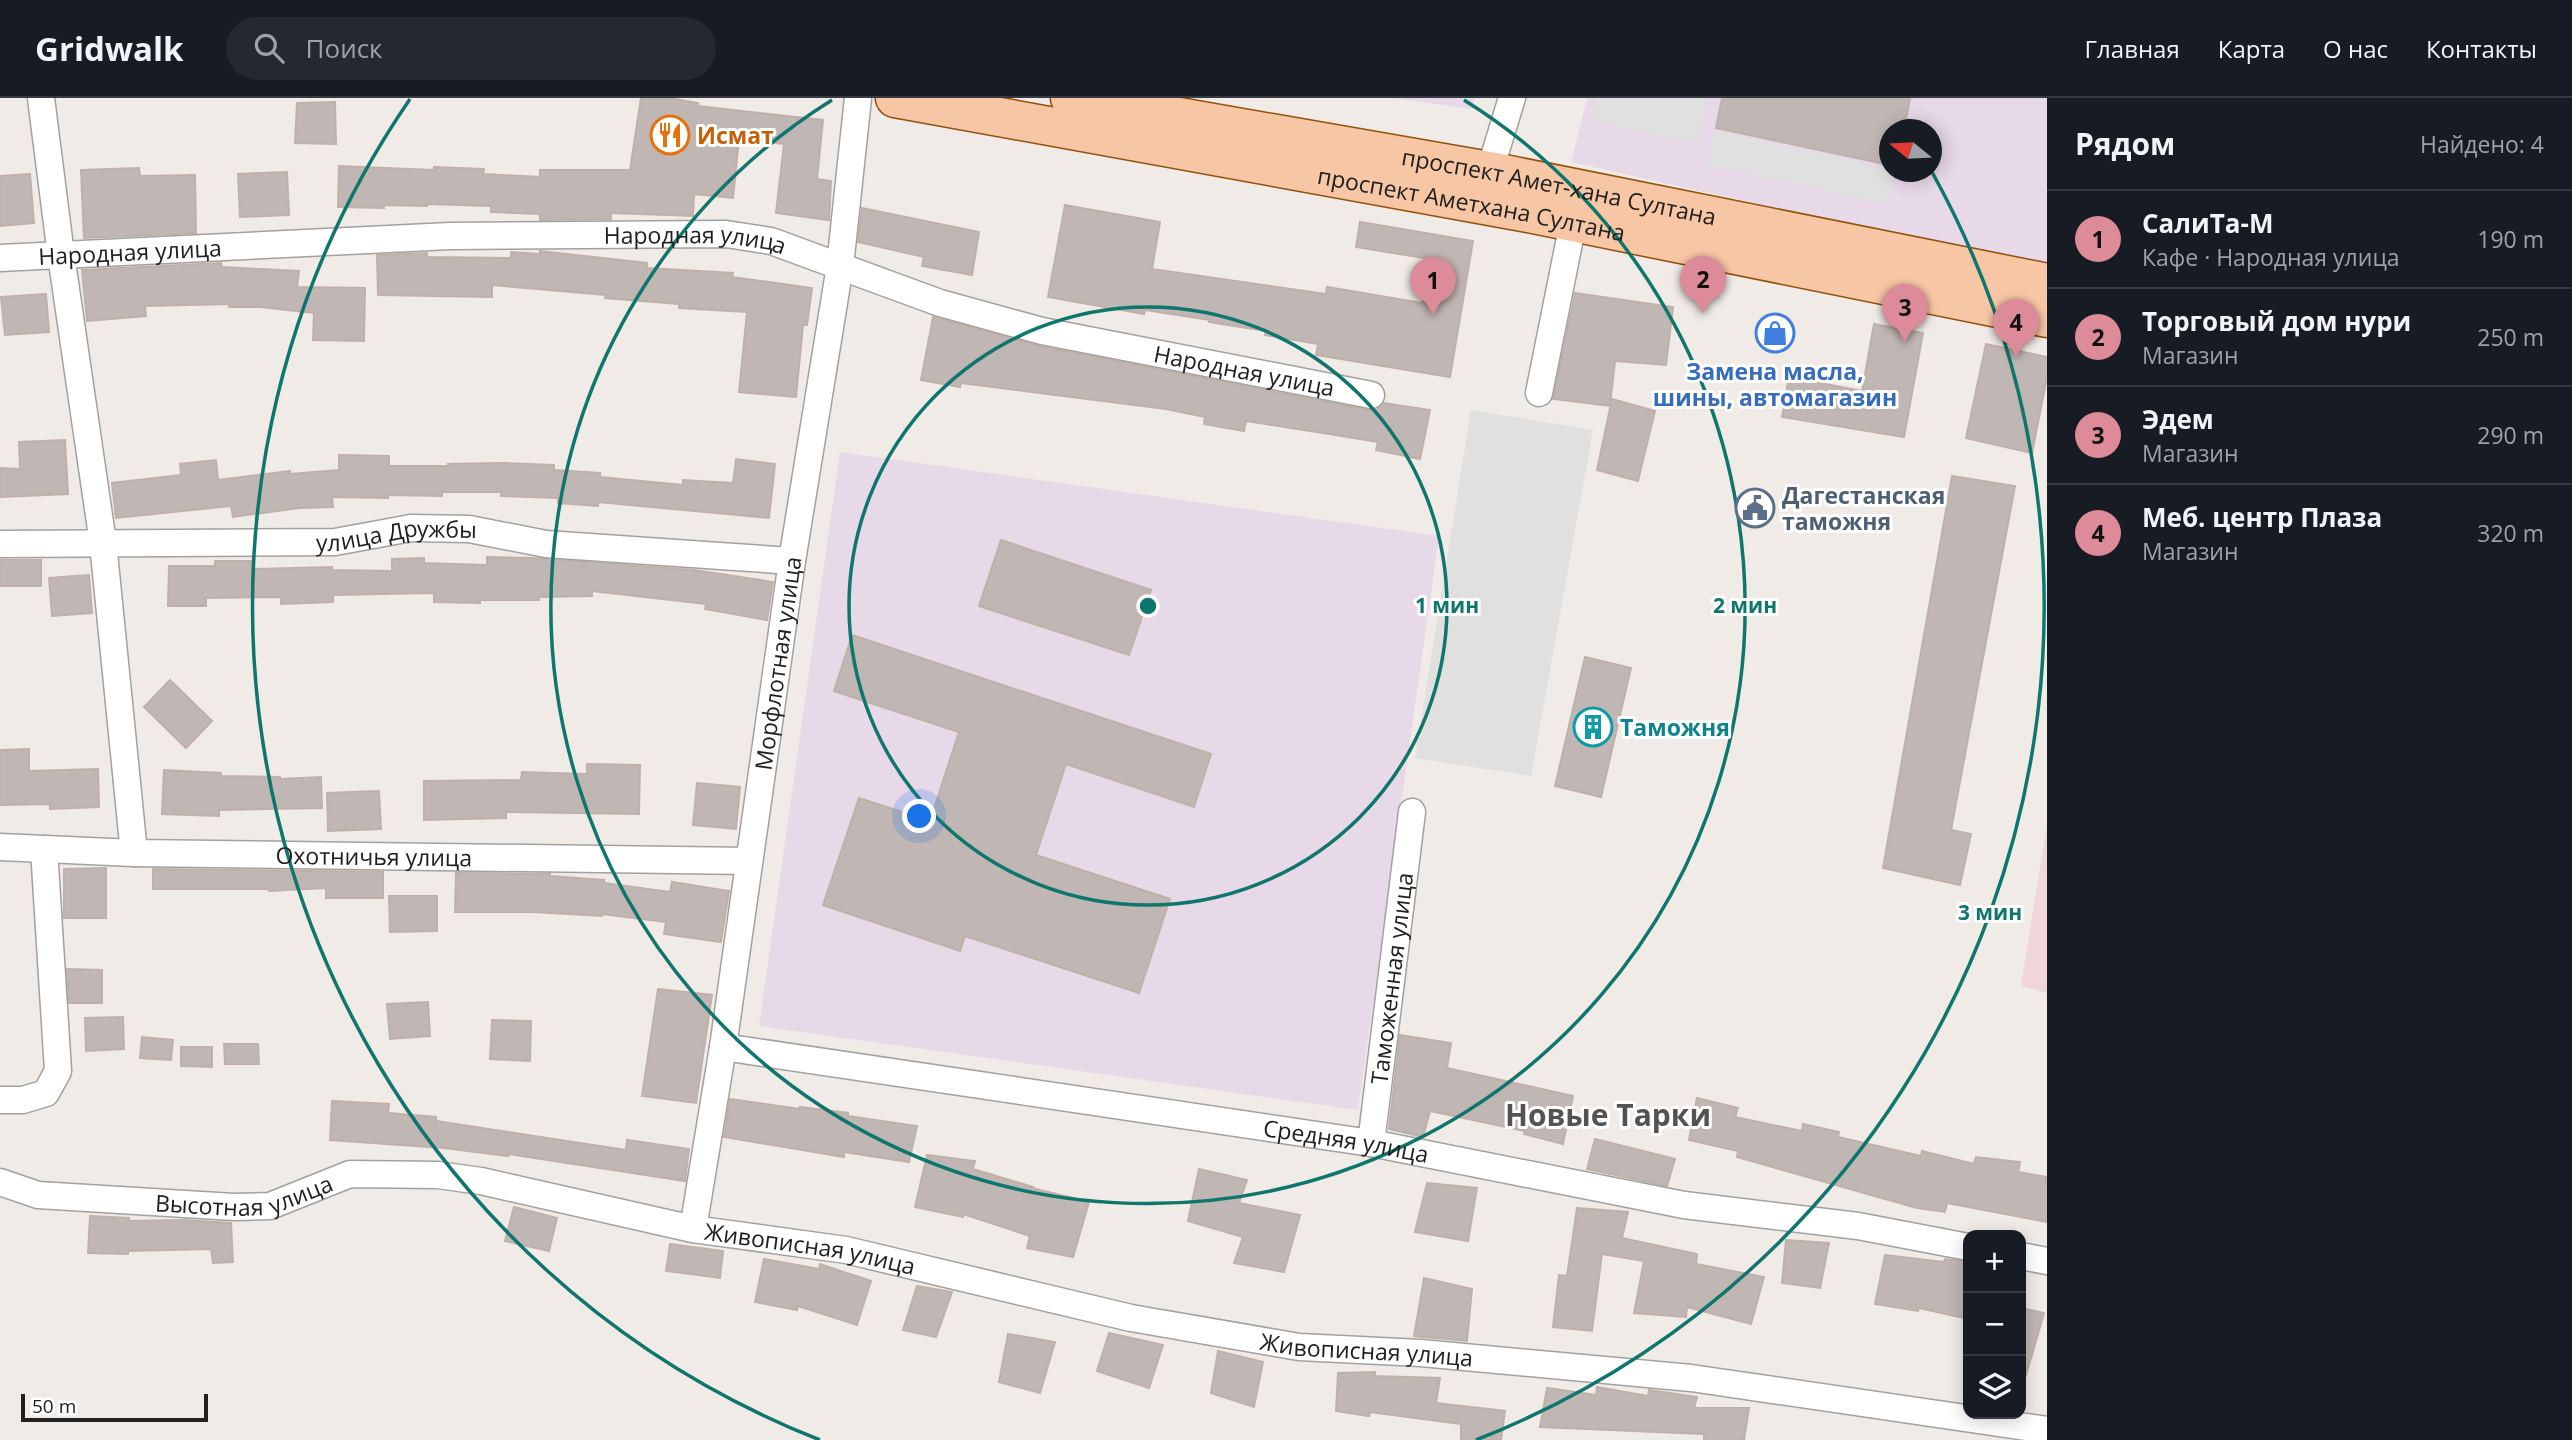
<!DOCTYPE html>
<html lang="ru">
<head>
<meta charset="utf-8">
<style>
  :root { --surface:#171b24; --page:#242831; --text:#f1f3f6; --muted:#9ea1a6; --line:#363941; --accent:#dd8a99 }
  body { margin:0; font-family:"Open Sans",sans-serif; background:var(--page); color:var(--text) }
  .controls { position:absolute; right:21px; bottom:21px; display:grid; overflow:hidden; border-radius:14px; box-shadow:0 4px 18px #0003 }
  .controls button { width:63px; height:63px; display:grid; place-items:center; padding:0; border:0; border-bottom:2px solid var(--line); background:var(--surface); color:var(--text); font:35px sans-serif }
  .compass { position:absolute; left:1879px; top:21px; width:63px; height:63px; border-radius:50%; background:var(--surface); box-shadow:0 4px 18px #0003; rotate:288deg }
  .scale { position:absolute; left:21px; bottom:18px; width:187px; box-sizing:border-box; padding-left:7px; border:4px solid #202020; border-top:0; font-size:19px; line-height:24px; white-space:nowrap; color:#202020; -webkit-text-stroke:5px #fff; paint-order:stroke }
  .you { position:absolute; left:920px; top:719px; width:24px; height:24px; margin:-18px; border:5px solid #fff; border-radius:50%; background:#1a73e8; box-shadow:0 0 0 10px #1a73e833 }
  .badge { display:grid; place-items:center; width:46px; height:46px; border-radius:50%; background:var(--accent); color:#111; font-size:23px; font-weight:700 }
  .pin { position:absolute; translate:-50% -58px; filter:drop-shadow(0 2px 4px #0008) }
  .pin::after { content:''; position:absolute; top:37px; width:24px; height:21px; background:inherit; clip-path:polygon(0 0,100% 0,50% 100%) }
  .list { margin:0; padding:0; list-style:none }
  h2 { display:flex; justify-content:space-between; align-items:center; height:91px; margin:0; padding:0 28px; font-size:30px }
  h2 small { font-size:23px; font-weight:400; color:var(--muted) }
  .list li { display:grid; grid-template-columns:46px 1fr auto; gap:21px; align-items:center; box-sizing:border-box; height:98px; padding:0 28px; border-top:2px solid var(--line) }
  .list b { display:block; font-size:26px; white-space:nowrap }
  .list p { margin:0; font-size:23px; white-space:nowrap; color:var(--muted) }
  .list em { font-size:23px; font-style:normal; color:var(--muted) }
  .icon { flex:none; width:38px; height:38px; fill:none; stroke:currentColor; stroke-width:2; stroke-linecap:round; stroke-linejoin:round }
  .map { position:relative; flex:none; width:2047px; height:1342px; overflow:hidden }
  header { display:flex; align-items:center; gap:42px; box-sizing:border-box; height:98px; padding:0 35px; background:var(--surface); border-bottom:2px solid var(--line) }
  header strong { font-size:33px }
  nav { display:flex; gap:38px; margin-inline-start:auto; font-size:24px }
  .search { width:490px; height:63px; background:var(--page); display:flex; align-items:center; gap:18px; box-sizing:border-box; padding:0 24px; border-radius:38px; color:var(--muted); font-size:26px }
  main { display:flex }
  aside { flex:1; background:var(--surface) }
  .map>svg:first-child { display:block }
  .commercial { fill:#efd7d9 }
  .industrial { fill:#e8d9e8; fill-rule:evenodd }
  .parking { fill:#e0e0e0 }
  .building { fill:#c0b6b3; stroke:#c1b0a9; stroke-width:2 }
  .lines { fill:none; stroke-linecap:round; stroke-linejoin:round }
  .street-casing { stroke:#a1a1a1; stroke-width:29 }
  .primary-casing { stroke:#935008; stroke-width:41 }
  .street { stroke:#fff; stroke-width:26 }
  .primary { stroke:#f7c6a4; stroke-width:38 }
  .ring { fill:none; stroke:#0f766e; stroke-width:3.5 }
  .labels { text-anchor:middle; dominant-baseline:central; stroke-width:6; stroke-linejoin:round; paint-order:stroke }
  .food-label { font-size:23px; font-weight:bold; fill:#c56008; stroke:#fff; text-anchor:start }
  .street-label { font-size:23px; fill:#202020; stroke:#fff }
  .shop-label { font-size:23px; font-weight:bold; fill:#366cbe; stroke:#fff }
  .service-label { font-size:23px; font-weight:bold; fill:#4e5e75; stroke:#fff; text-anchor:start }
  .culture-label { font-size:23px; font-weight:bold; fill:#0d838f; stroke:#fff; text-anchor:start }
  .district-label { font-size:30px; font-weight:bold; fill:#535353; stroke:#fff }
  .centre { fill:#0f766e; stroke:#fff; stroke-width:3.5 }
  .ring-label { font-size:21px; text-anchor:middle; font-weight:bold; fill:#0f766e; stroke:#fff; stroke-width:6; stroke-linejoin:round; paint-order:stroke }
</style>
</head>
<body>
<header>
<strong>Gridwalk</strong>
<div class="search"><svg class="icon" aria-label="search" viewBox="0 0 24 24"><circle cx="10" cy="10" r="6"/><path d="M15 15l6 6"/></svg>Поиск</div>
<nav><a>Главная</a><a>Карта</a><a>О нас</a><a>Контакты</a></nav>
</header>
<main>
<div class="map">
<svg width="2047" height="1342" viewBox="0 0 2047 1342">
  <rect width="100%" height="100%" fill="#f0ebe6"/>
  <path class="commercial" d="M2047,726V895L2021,888Z"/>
  <g class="industrial">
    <path d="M1392,0H1475L1472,11Z"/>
    <path d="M1587,0H2047V171L1571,64ZM1890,32H1932V74H1890Z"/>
    <path d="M840,354L1439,438L1358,1012L759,928Z"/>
  </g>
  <g class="parking">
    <path d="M1597,0H1707L1697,45L1592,23Z"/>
    <path d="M1715,33L1889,71L1890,74H1895L1888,106L1708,67Z"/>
    <path d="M1471,312L1593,332L1531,678L1415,660Z"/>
  </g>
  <g class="building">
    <path d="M641,0H669L698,5V8L823,22L817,81L831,83L829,122L776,115L784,46L739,41L733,100L694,96L693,118L611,115V121L540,122V116L491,114V108L427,106V108L384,107V110L338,109L339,68L434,72V69L484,71L483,76L540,79V72H630Z"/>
    <path d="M1722,0H1910L1904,32H1889V67L1716,30Z"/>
    <path d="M335,4L336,46L295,45L297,5Z"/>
    <path d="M139,70L140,78L195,77L196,135L84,140L81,72Z"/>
    <path d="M287,74L289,117L240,119L238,76Z"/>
    <path d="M30,76L34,125L0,128V78Z"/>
    <path d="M1065,107L1160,124L1152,171L1326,196L1327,189L1422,205L1430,161L1356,149L1360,124L1473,143L1450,279L1316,257L1318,246L1265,237L1266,233L1209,224L1210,222L1145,212L1144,216L1048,199Z"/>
    <path d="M862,110L979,134L972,177L922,168L924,159L858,144Z"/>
    <path d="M540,153L647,165V170L733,175L732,179L812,190L807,227H803L796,299L739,294L747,214L679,210V206L605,200L606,197L492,187V199L378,197L377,157L427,155V159L511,160V154L540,156Z"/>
    <path d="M221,165L222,169L299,173L297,189L365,190L364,243L313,242L314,215L260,209H229L230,206L145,208L146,218L87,223L82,172Z"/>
    <path d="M1575,195L1673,209L1666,267L1615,263L1610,308L1553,301Z"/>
    <path d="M46,196L49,234L5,237L1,199Z"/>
    <path d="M933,219L1039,248L1368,312H1377L1384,305L1430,312L1420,361L1376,352L1378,344L1323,335L1246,323L1244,333L1204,326L1205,319L1166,311L961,285L960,289L921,282Z"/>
    <path d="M1874,226L1923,235L1904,339L1782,319L1789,279L1862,293Z"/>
    <path d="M1986,246L2047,259V279L2032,355L1966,340Z"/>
    <path d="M1612,301L1655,313L1638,383L1597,372Z"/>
    <path d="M65,342L68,396L0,399V370L20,371L19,344Z"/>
    <path d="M339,357L389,358V368H448V366L503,365L554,367V372L600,375V379L683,387V382L733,385L736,361L775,366L769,420L598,404V408L558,405V400L501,398V394H442V398L388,397V400L332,399L333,409L299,410L233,419L231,408L116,420L112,385L181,377L180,366L216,362L218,382L290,373V376L339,372Z"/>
    <path d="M1952,378L2015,388L1951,732L1971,736L1960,787L1883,770Z"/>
    <path d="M1001,442L1151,492L1129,557L979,508Z"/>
    <path d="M487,459L533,460L694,472L773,484L767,522L705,511L706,506L592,493V498L539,499V502H480V505L434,504V495L333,497V504L281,506V499L206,500V508H168L169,468H215V463H254V471L332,469V472L392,473V461L424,460V465L487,467Z"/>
    <rect x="0" y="462" width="41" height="26"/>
    <path d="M89,477L92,515L52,518L49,480Z"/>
    <path d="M852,537L1211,656L1194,709L1066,666L1036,757L1170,801L1139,895L965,838L960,853L823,807L859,700L930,723L959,634L834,593Z"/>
    <path d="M1585,559L1631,570L1601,699L1555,688Z"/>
    <path d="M170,582L212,623L186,650L144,609Z"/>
    <path d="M29,651V673L98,671L99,709L50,711V706L0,707V652Z"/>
    <path d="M587,666L640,667L639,716L506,714V720L424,722V683L521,682L522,674L587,676Z"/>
    <path d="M164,672L221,675V678L280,679V681L321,679L322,710L219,712V718L162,716Z"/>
    <path d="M697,685L740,689L736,731L693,727Z"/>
    <path d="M379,693L381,731L328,733L327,695Z"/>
    <path d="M106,770V820H64V771Z"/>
    <path d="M153,771L383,774V800H326V790L269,793L268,791H153Z"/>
    <path d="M456,775L550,776V778L604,782V785L670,794L672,784L729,793L721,844L664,836L666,824L602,816V818L533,814H455Z"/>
    <path d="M389,798H437V833L390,834Z"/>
    <path d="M67,871L102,872V905H69Z"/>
    <path d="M658,891L712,897L696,1005L642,998Z"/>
    <path d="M428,904L430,938L390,941L387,906Z"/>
    <path d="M123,919L124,951L86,953L85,920Z"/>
    <path d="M492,922L531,923L530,963L490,961Z"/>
    <path d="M1400,937L1451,945L1447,970L1573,998L1563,1046L1524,1036L1525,1033L1430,1013L1423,1039L1389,1031Z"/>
    <path d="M142,939L173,942L171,962L140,960Z"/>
    <path d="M224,946H258L259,966H225Z"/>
    <path d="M181,949H212V969L181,968Z"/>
    <path d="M1697,1000L1738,1010L1735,1019L1802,1033L1803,1026L1839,1034L1838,1039L1921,1058L1922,1053L1974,1066L1976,1059L2020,1064L2018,1074L2047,1079V1124L1947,1105L1945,1114L1917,1110L1737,1059L1738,1053L1689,1042Z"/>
    <path d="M730,1001L800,1011V1009L848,1015V1018L917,1028L909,1064L844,1054V1059L724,1039Z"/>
    <path d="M332,1003L389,1006L388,1015L436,1019V1023L626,1052L627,1042L689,1051L685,1083L508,1056V1058L444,1050L330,1042Z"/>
    <path d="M1595,1041L1675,1061L1667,1088L1587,1071Z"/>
    <path d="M927,1057L975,1063L973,1071L1033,1089L1032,1090L1089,1104L1073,1159L1027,1150L1030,1138L963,1116V1119L915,1109Z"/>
    <path d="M1199,1071L1247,1082L1239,1105L1300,1117L1284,1174L1234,1165L1243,1139L1188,1123Z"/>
    <path d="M1427,1085L1477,1090L1468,1143L1415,1134Z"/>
    <path d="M514,1109L557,1120L549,1153L505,1143Z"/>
    <path d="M1577,1110L1628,1114L1622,1140L1697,1156L1696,1166L1764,1179L1751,1226L1687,1209L1686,1219L1634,1215L1644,1163L1602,1156L1592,1233L1553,1229L1559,1177L1567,1178Z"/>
    <path d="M90,1118L129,1120V1123L185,1122L231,1125L233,1164L213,1165L211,1151L128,1153V1156L88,1155Z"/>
    <path d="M1786,1142L1829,1145L1820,1190L1782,1185Z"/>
    <path d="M670,1146L723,1153L720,1180L666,1173Z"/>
    <path d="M1885,1157L1944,1164L1945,1161L1968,1164V1221L1919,1210L1918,1213L1875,1206Z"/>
    <path d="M764,1161L819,1171L820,1166L871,1183L857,1227L798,1208L797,1212L755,1204Z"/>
    <path d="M1424,1180L1472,1191L1467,1243L1414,1238Z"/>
    <path d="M917,1188L952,1194L936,1239L903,1232Z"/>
    <path d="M2021,1210L2044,1215L2026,1277L2021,1276Z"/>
    <path d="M1109,1235L1163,1247L1149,1290L1097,1273Z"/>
    <path d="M1008,1236L1055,1244L1040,1295L999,1284Z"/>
    <path d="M1218,1253L1263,1264L1254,1309L1211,1295Z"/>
    <path d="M1375,1274V1278L1440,1280L1436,1305L1505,1313L1501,1342H1461V1326L1370,1314L1369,1318L1336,1313L1338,1275Z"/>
    <path d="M1597,1289L1648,1298L1649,1292L1697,1299L1694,1310H1749L1744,1342H1704V1336L1540,1329L1547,1290L1596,1297Z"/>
  </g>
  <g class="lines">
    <defs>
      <g id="street">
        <path d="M41,0L61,157L103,445L134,755"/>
        <path d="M1485,88L1512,0"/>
        <path id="s1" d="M0,160L450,138L726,136L771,143L940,205L1042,233L1371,297"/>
        <path d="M1539,295L1576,110"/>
        <path id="s2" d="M0,446L335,444L411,430L469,431L546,446L792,463"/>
        <path id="s3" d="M0,749L134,755L749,763"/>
        <path id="s4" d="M723,949L1371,1045L1684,1107L1858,1128L1968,1149"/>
        <path d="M0,1002H23L46,995L58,973L44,751"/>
        <path id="s5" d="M1371,1045L1412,714"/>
        <path id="s6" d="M0,1084L38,1097L234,1109L270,1108L350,1076L438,1077L481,1083L693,1131L846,1152L1131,1220L1299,1249L1421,1255L1691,1280L2047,1332"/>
        <path id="s7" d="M693,1131L723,949L792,463L840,168L858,0"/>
        <path d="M2021,1158L2047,1163"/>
      </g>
      <g id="primary">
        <path id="s8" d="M895,0L1523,114L2047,220"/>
        <path id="s9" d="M1070,0L1489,73L2047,185"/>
      </g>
    </defs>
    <use href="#street" class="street-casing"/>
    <use href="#primary" class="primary-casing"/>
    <use href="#street" class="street"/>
    <use href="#primary" class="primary"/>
  </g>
  <g class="ring">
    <circle cx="1148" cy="508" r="299"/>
    <path d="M1464 2A597 597 0 1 1 832 2"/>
    <path d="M820 1342A896 896 0 0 1 410 1M1932 74A896 896 0 0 1 1476 1342"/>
  </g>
  <defs>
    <symbol id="restaurant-ring" viewBox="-11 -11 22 22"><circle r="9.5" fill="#fff" stroke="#e8710a" stroke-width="1.5"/><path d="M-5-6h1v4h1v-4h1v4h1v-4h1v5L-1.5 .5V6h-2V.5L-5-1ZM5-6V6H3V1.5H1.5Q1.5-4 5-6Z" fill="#e8710a"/></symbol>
    <symbol id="shop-ring" viewBox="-11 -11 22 22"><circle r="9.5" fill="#fff" stroke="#3f7fe0" stroke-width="1.5"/><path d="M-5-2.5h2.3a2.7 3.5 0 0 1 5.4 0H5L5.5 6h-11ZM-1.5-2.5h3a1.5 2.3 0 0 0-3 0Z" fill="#3f7fe0"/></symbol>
    <symbol id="civic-ring" viewBox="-11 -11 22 22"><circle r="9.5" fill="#fff" stroke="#5c6f8a" stroke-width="1.5"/><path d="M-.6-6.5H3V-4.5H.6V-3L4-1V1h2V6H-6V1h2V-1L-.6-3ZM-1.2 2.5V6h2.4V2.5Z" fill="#5c6f8a"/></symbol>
    <symbol id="building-ring" viewBox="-11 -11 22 22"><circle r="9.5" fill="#fff" stroke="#0f9aa8" stroke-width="1.5"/><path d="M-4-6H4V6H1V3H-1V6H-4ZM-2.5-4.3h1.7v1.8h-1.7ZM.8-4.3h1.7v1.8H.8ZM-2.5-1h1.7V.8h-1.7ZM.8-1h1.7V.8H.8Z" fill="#0f9aa8"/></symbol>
  </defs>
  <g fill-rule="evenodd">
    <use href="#restaurant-ring" x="648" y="15" width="44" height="44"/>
    <use href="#shop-ring" x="1753" y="213" width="44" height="44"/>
    <use href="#civic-ring" x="1733" y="388" width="44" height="44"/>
    <use href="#building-ring" x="1571" y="607" width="44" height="44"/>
  </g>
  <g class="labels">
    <g class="food-label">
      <text x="697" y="37">Исмат</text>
    </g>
    <g class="street-label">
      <text stroke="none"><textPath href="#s9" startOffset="497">проспект Амет-хана Султана</textPath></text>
      <text stroke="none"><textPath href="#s8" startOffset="586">проспект Аметхана Султана</textPath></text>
      <text stroke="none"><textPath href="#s1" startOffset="696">Народная улица</textPath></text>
      <text stroke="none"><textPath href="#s1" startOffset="130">Народная улица</textPath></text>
      <text stroke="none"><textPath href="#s1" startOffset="1264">Народная улица</textPath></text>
      <text stroke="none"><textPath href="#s2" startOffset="397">улица Дружбы</textPath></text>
      <text stroke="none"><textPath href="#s7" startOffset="572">Морфлотная улица</textPath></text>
      <text stroke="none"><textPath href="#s3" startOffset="374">Охотничья улица</textPath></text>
      <text stroke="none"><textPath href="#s5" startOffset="166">Таможенная улица</textPath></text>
      <text stroke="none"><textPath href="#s4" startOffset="630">Средняя улица</textPath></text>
      <text stroke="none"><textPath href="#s6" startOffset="248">Высотная улица</textPath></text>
      <text stroke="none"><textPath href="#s6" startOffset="826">Живописная улица</textPath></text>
      <text stroke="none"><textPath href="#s6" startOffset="1393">Живописная улица</textPath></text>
    </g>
    <g class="shop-label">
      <text x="1775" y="273">Замена масла,<tspan x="1775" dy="26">шины, автомагазин</tspan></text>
    </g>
    <g class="service-label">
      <text x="1782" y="397">Дагестанская<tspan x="1782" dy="26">таможня</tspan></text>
    </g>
    <g class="culture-label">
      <text x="1620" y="629">Таможня</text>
    </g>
    <g class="district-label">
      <text x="1608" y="1016">Новые Тарки</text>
    </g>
  </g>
  <circle cx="1148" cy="508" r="10" class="centre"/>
  <g class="ring-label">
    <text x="1447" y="515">1 мин</text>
    <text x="1745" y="515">2 мин</text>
    <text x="1990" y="822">3 мин</text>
  </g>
</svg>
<div class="controls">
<button>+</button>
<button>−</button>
<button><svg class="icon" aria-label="layers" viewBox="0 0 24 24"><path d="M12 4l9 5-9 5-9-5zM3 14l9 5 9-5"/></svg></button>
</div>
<svg class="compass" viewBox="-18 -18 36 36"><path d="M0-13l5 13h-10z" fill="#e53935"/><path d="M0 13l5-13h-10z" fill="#9ea1a6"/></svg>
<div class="scale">50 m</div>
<div class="you"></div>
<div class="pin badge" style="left:1433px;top:217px">1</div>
<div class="pin badge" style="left:1703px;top:216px">2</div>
<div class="pin badge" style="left:1905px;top:244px">3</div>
<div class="pin badge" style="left:2016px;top:259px">4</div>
</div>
<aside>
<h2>Рядом<small>Найдено: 4</small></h2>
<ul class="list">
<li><span class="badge">1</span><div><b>СалиТа-М</b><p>Кафе · Народная улица</p></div><em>190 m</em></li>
<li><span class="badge">2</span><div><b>Торговый дом нури</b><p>Магазин</p></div><em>250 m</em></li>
<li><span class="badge">3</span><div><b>Эдем</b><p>Магазин</p></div><em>290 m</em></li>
<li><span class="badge">4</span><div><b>Меб. центр Плаза</b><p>Магазин</p></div><em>320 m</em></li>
</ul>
</aside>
</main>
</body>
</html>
